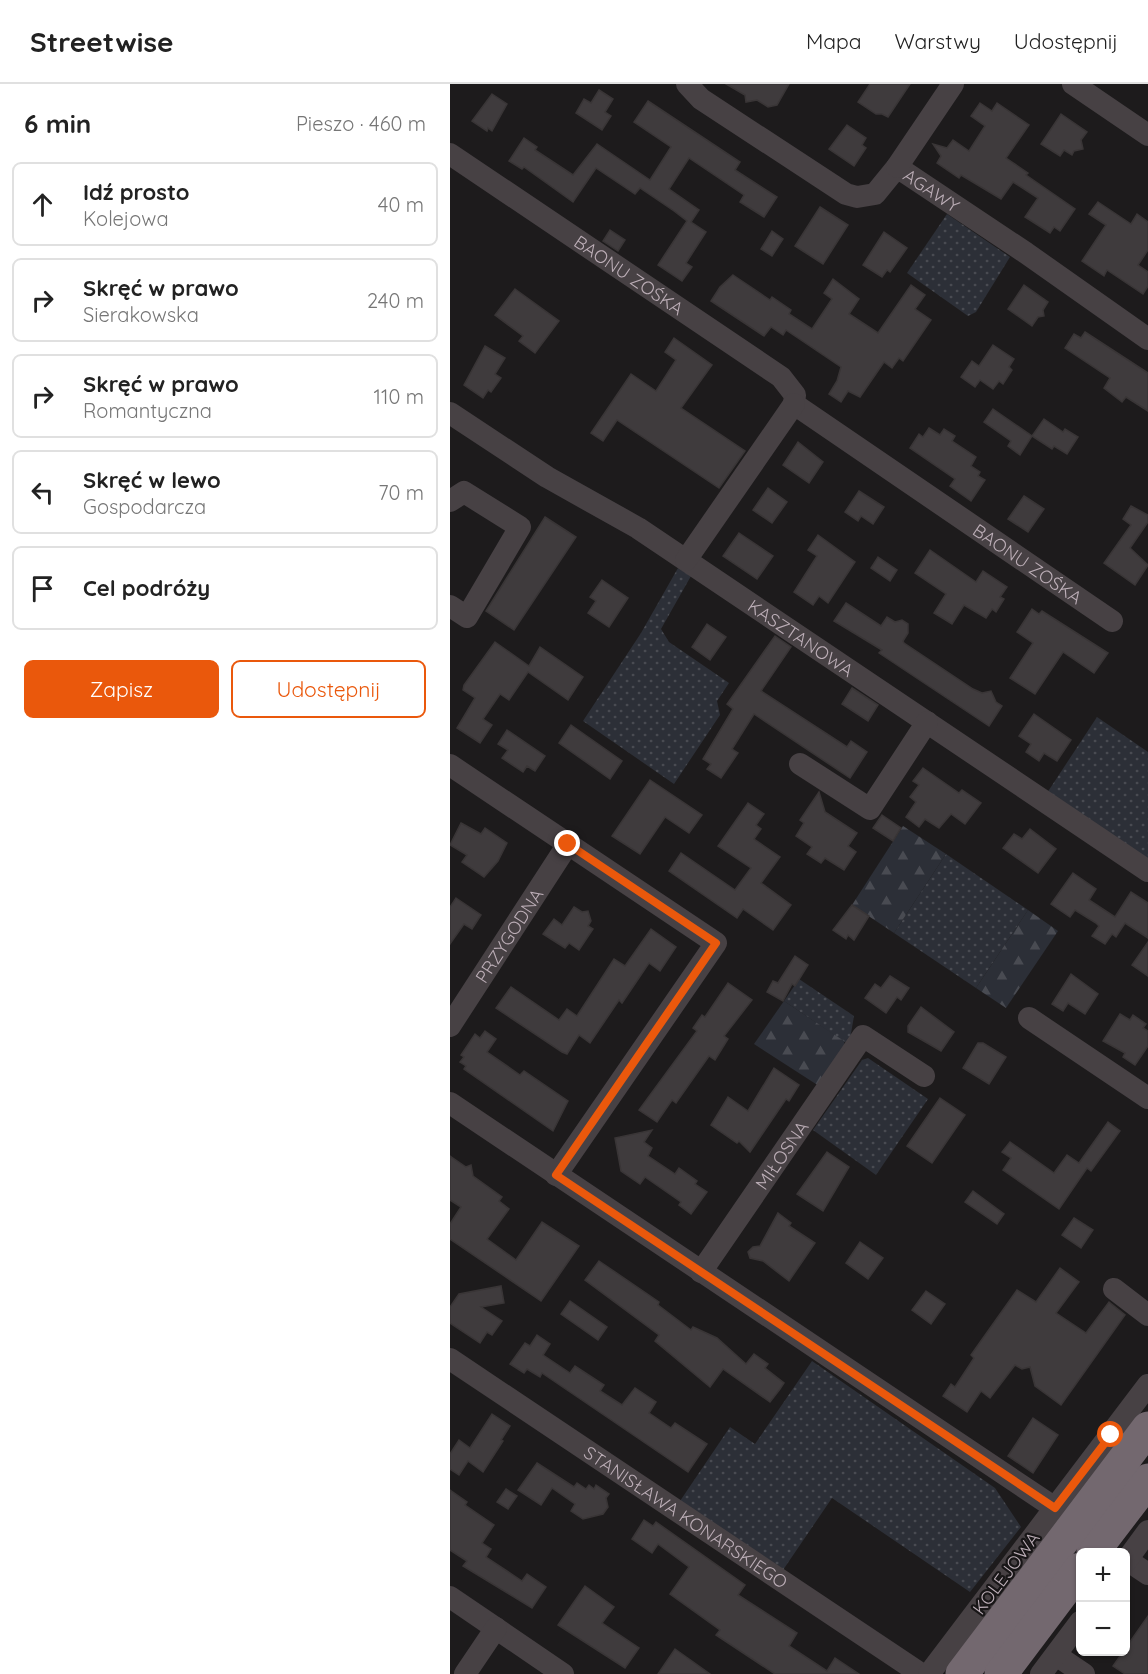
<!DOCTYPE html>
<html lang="pl">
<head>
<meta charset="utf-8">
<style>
  :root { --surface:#fff; --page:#f6f6f6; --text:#222; --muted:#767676; --line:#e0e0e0; --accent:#ea580c }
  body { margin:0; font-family:Quicksand,sans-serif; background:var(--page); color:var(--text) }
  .controls { position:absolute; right:18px; bottom:18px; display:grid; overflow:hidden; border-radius:9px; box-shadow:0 2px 4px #0004 }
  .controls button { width:54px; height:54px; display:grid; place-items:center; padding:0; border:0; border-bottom:2px solid var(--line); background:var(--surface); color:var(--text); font:30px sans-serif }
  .stop { position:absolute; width:18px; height:18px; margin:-14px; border:4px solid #ea580c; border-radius:50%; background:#fff }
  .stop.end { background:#ea580c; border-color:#fff; box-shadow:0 2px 6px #0008 }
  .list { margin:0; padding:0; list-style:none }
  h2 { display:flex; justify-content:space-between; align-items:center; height:78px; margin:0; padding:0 24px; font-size:26px }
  h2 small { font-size:20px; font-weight:400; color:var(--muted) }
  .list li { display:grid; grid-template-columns:39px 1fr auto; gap:18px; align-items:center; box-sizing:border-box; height:84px; margin:0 12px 12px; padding:0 12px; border:2px solid var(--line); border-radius:9px }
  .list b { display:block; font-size:22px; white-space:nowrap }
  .list p { margin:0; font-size:20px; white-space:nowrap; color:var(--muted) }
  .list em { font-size:20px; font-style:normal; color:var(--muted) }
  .actions { display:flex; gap:12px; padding:18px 24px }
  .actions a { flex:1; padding:14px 0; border:2px solid var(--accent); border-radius:9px; text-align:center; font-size:21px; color:var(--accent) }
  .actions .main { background:var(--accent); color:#fff }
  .icon { flex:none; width:33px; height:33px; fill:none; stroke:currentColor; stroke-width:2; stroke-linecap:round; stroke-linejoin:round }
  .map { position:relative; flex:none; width:698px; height:1590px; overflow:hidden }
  header { display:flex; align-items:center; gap:36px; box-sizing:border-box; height:84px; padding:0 30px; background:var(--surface); border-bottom:2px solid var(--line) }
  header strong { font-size:28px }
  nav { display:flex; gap:33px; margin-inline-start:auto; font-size:21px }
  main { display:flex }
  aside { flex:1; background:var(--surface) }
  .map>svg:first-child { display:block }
  .grass { fill:url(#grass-dots) }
  .forest { fill:url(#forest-firs) }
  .building { fill:#3f3b3d; stroke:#393536; stroke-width:1.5 }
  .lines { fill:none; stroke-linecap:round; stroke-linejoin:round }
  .minor { stroke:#474144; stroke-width:22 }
  .highway { stroke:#73686f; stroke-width:33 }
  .route { stroke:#ea580c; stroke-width:8 }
  .labels { text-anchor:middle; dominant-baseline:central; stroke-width:4.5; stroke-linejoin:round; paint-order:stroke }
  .street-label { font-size:18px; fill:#bcaeb7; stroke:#181617 }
</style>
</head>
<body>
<header>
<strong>Streetwise</strong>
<nav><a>Mapa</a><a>Warstwy</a><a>Udostępnij</a></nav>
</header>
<main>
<aside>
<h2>6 min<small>Pieszo · 460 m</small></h2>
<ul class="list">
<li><svg class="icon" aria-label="ahead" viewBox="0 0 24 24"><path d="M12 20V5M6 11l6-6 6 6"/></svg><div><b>Idź prosto</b><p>Kolejowa</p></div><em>40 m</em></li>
<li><svg class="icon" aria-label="right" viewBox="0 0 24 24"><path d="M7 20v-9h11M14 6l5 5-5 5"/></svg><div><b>Skręć w prawo</b><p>Sierakowska</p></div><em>240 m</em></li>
<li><svg class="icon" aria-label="right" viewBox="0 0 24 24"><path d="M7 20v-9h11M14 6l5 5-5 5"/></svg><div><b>Skręć w prawo</b><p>Romantyczna</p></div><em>110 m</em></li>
<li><svg class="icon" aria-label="left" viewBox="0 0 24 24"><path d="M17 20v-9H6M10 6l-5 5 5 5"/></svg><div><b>Skręć w lewo</b><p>Gospodarcza</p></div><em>70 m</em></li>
<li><svg class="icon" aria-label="arrive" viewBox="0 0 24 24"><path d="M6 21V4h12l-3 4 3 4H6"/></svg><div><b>Cel podróży</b></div></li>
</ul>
<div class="actions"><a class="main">Zapisz</a><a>Udostępnij</a></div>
</aside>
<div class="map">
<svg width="698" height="1590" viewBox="0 0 698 1590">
  <defs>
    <pattern id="grass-dots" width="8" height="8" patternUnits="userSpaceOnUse" patternTransform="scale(1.5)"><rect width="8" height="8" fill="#2c2f37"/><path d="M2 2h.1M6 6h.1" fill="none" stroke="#494b52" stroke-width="1.8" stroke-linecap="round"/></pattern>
    <pattern id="forest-firs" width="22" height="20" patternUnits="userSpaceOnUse" patternTransform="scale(1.5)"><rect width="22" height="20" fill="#2c2f37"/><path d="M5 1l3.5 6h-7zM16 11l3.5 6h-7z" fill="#494b52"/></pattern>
  </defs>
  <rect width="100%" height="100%" fill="#1d1b1c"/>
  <g class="grass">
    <path d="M497,130L560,173L526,228L518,232L457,189Z"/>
    <path d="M228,484L241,492L211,545L219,558L279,599L267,617L270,631L224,700L133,637L191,549Z"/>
    <path d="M647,633L698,668V778L597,709Z"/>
    <path d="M496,770L578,826L526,904L444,849Z"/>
    <path d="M349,895L404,932L399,961L334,917Z"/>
    <path d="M418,974L478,1015L426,1091L363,1046L412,976Z"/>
    <path d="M362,1277L545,1404L571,1443L520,1508L382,1414L333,1486L230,1417L280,1343L305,1360Z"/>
  </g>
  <g class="forest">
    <path d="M453,742L496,770L444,849L402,821Z"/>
    <path d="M578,826L608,847L556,924L526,904Z"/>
    <path d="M334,917L394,957L395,965L369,1002L304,960Z"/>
  </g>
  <g class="building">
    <path d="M276,0H339L327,21L318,23L307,16L296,18L295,11Z"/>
    <path d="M420,0H460L438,33L432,30H426L408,18Z"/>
    <path d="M149,6L163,15L155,28L161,32L152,46L126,29L134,15L141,19Z"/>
    <path d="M42,10L57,20L42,47L38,44L37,47L22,37Z"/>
    <path d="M198,17L290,78L285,86L327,113L314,133L290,118L294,111L239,74L219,105L249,126L241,138L256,148L236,179L242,183L232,197L208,181L237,137L224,127L190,104L185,110L146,84L123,118L74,83L72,85L59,77L74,54L87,63L85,66L123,91L147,60L200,96L221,63L184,38Z"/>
    <path d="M530,19L542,27L547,19L579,41L556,74L578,89L576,91L625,125L610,147L604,143L600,149L575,133L588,114L563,98L551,115L511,91L509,94L487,79L491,72L483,60L497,64L503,56L519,67L535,42L521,32Z"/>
    <path d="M611,30L637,48L631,56L633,65L624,67L622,71L614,66L610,72L591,60Z"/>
    <path d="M397,41L416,54L412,61L416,64L404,82L379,65Z"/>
    <path d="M648,118L681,140L687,130L698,138V166L688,181L698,188V202L693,210L657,186L654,192L632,177L656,141L639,130Z"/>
    <path d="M370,123L398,141L373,180L345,162Z"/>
    <path d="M160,146L175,156L168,167L153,157Z"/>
    <path d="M322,147L333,155L322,172L311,165Z"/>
    <path d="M434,148L457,164L440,188L437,186L432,193L413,181Z"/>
    <path d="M283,191L320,216L322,213L341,226L339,230L362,245L382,215L374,209L383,195L409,215L399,230L428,249L461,201L475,211L465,225L481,236L453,277L449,274L442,284L434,278L410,313L398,307L391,318L379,310L387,297L391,283L336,246L333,251L321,243L314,252L261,217L270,203Z"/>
    <path d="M574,201L598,218L593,226L594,232L588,233L582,242L558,225Z"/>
    <path d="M65,205L109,237L85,269L69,257L73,252L45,231Z"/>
    <path d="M635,248L698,289V327L676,313L672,318L654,304L660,294L615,264L624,250L631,254Z"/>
    <path d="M224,254L262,281L231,324L295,367L269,404L167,336L153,357L141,349L181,290L206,307L226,276L215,268Z"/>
    <path d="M543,261L564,275L559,283L562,286L553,300L549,297L543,305L530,296L525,303L511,293L522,277L529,282Z"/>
    <path d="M35,262L55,274L45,290L51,294L41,308L38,306L33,314L14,301Z"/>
    <path d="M543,325L582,352L570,371L558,362L561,357L534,338Z"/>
    <path d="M594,335L613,348L615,345L628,353L617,370L604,362L602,365L582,352Z"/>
    <path d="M479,344L490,351L494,345L505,352L502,357L526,373L521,382L530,388L528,392L535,396L521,417L500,402L505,395L460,364L469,350L473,353Z"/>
    <path d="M348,358L373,378L359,399L333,381Z"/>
    <path d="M318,404L337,418L322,439L303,426Z"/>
    <path d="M409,407L434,423L423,440L411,432L408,437L395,428Z"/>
    <path d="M574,412L594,425L578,448L558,435Z"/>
    <path d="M681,422L698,431V438L680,464L698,481L685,501L654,479L681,441L673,435Z"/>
    <path d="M95,433L126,453L64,546L36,527Z"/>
    <path d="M289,449L323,472L307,495L273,472Z"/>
    <path d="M368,451L405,478L378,519L369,512L363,521L344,508L367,472L358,466Z"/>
    <path d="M480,466L526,498L533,487L557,503L550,513L554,515L546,528L542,525L536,534L514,521L502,540L484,529L496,510L465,489Z"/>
    <path d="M428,473L447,486L440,497L421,484Z"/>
    <path d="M152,496L178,514L159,543L138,529L146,517L140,513Z"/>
    <path d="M396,519L431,542L437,533L445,538L452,536L458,540V549L453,557L454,559L523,605L532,609L541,607L546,618L552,622L539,642L429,569L432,566L384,537Z"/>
    <path d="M582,525L589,530L592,527L658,569L644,589L613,568L585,610L560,594L583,559L567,548Z"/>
    <path d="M257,540L276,553L260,576L242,563Z"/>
    <path d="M325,552L341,563L311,607L397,663L401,657L417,668L400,694L304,630L282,665L288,669L271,694L257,685L261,680L253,675L283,625L277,620Z"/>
    <path d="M45,558L79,582L90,563L133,593L118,616L78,588L59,616L50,610L33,635L42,641L30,659L7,644L25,614L13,606L14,601Z"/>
    <path d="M402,604L428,621L418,637L392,620Z"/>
    <path d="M584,630L621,656L607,677L594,669L589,677L576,668L581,660L569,652Z"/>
    <path d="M121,641L172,677L160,695L109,659Z"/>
    <path d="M57,646L95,672L85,687L77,682L73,688L52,674L58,666L48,660Z"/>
    <path d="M473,684L509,709L512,706L531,719L515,740L501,730L489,744L475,735L469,743L456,733L466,718L460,713L469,701L463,697Z"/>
    <path d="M200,696L252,731L239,749L215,733L190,770L162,752Z"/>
    <path d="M369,708L375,728L407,749L398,762L406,768L394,786L375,774L371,779L357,770L362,763L346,752L354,739L350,736Z"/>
    <path d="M298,719L314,730L306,741L311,745L304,755L330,773L311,799L341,821L323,846L293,825L287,834L219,787L231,769L285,806L301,784L268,762Z"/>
    <path d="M432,731L451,744L443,757L423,744Z"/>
    <path d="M11,739L31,750L35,744L57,759L48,777L34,793L12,778L17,771L0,761Z"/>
    <path d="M580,745L606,765L588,789L553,764L564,750L572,755Z"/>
    <path d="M623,789L646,805L639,816L665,833L681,808L698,819V854L675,839L666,853L662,850L655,860L642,852L649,842L646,839L625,826L620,833L601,820Z"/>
    <path d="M6,814L31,831L22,845L14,840L0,860V823Z"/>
    <path d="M402,821L419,832L404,856L398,851L396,855L383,846Z"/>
    <path d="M124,823L132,828L138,827L141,837L138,842L143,845L129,866L119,859L115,864L93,850L104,835L112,841Z"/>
    <path d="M201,845L226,863L210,887L199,879L172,919L169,916L140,959L129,951L117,970L112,968L46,924L61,903L109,936L117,925L127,932L164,875L175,882Z"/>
    <path d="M698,858V892L682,881Z"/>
    <path d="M345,872L358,881L345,902L342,900L333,917L317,908L323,897L328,899Z"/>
    <path d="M621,890L648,910L635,930L618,919L613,927L602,920Z"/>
    <path d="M440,892L459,904L451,916L447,913L436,929L415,914L425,900L431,904Z"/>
    <path d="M278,899L302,916L274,952L278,955L265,976L259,972L226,1019L222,1016L207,1038L189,1026L247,947L243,944L252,931L255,933Z"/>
    <path d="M471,923L504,948L491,967L458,948V942Z"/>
    <path d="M670,930L680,936L683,931L696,940L693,944L698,947V962L685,981L673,973L675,969L653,957Z"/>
    <path d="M35,947L46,955L37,968L70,991L74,987L118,1017L103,1047L14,985L16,982L10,978L14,973L11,971L25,950L30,954Z"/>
    <path d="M528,959H533L556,973L539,1000L513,984Z"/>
    <path d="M324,984L349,1001L339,1017L336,1015L300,1068L289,1057L287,1059L261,1041L278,1013L298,1027Z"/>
    <path d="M490,1014L515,1031L482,1079L457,1062Z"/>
    <path d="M658,1038L670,1047L641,1087L637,1084L609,1125L553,1086L561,1074L552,1068L560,1058L604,1089L617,1071L629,1079Z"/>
    <path d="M202,1046L194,1058L202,1064L198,1072L225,1090L229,1084L247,1097L245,1100L257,1108L241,1130L229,1121L231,1118L195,1093L190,1100L171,1087L165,1054Z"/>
    <path d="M377,1068L399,1083L373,1127L347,1110Z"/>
    <path d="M0,1072L16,1083L21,1081L23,1092L52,1113L49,1117L59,1125L37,1155L66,1176L92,1138L129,1162L91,1217L0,1155V1140L11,1123L0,1116Z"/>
    <path d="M523,1107L554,1130L547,1140L515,1118Z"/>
    <path d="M328,1129L341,1139L339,1142L365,1159L339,1197L313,1177L300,1174L298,1168L303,1163L310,1162Z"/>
    <path d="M624,1134L643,1146L631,1164L612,1151Z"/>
    <path d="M410,1158L433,1174L418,1195L396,1179Z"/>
    <path d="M149,1177L209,1218L208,1221L241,1246L243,1243L267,1254L296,1280L304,1270L318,1280L315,1284L334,1299L330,1305L320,1318L273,1285L260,1303L205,1257L209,1251L135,1196Z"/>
    <path d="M610,1184L629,1198L606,1229L636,1249L659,1218L675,1231L611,1321L585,1302L580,1283L572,1285L565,1281L540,1314L531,1307L517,1328L493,1312L501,1300L505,1303L524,1274L521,1271L567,1206L586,1218Z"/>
    <path d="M51,1202L54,1219L31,1223L52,1237L42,1251L37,1248L30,1259L0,1239V1223L9,1210Z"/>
    <path d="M476,1207L495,1220L481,1240L462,1226Z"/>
    <path d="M120,1217L157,1243L148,1256L111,1230Z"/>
    <path d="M87,1251L100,1260L93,1271L120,1289L125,1282L154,1301L150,1307L172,1321L185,1304L206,1318L199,1329L221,1344L225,1339L257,1360L238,1388L92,1289L90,1293L77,1285L74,1289L60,1280L75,1259L80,1262Z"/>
    <path d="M42,1330L60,1342L51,1356L53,1357L33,1388L18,1377L9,1391L0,1385V1370L9,1356L20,1364Z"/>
    <path d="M583,1334L608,1351L583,1389L558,1372Z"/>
    <path d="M87,1379L124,1403L127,1399L136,1405L139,1401L144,1405L146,1401L159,1410L156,1414L158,1423L153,1430L133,1435L121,1427L125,1420L102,1404L91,1421L68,1406Z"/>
    <path d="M56,1405L67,1412L58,1425L47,1418Z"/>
    <path d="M0,1406L17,1418L15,1421L44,1441L32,1459L41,1465L36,1473L72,1497L77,1490L96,1503L82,1524L13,1482L17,1477L0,1466Z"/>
    <path d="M194,1436L203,1442L206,1438L295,1501L288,1511L347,1549L339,1562L377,1587L385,1574L409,1590H325L266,1551L270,1546L220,1510L239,1483L208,1460L202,1469L182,1455Z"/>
    <path d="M135,1502L164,1523L152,1539L189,1564L175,1584L108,1541Z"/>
    <path d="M698,1532V1590H675L663,1582Z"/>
    <path d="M225,1565L260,1590H208Z"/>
  </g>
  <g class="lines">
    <g class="minor">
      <path id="s1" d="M237,0L251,15L396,110L407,113L425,110L447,83L576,169L698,255"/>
      <path d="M623,0L698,51"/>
      <path id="s2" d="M0,70L331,293L345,311L344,320L662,537"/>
      <path d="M447,83L503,0"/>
      <path id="s3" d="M0,329L97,393L188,444L698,787"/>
      <path d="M0,417L14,408L70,443L17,533L0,522"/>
      <path d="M236,476L344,320"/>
      <path d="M350,680L420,725L477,638"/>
      <path d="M0,681L266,859L106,1091"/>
      <path d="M579,934L698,1014"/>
      <path id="s4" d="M0,942L118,760"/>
      <path d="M0,1019L605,1424"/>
      <path id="s5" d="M251,1188L413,952L474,992"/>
      <path d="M664,1205L698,1231"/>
      <path id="s6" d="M0,1275L471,1590"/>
      <path d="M677,1476L698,1490"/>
      <path d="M676,1477L698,1447"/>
      <path d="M0,1513L113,1590"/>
      <path d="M606,1571L634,1590"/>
      <path d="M15,1590L46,1544"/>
      <path d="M479,1590L698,1301"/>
      <path d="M591,1590L630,1538"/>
    </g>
    <g class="highway">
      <path d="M643,1468L698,1396"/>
      <path d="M512,1590L698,1344"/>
      <path d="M551,1590L630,1485"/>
    </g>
  </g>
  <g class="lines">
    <path class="route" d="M118,760L266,859L106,1091L605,1424L661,1351"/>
  </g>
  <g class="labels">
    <g class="street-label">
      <text stroke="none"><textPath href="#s1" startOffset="300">AGAWY</textPath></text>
      <text stroke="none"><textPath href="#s2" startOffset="216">BAONU ZOŚKA</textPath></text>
      <text stroke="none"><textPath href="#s2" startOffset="714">BAONU ZOŚKA</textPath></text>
      <text stroke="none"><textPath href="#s3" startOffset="417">KASZTANOWA</textPath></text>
      <text stroke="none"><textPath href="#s4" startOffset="108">PRZYGODNA</textPath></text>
      <text stroke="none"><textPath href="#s5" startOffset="142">MIŁOSNA</textPath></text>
      <text stroke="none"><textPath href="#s6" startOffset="284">STANISŁAWA KONARSKIEGO</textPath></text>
      <text transform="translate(556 1489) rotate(-53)">KOLEJOWA</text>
    </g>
  </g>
</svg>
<div class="controls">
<button>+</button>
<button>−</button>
</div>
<div class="stop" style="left:661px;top:1351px"></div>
<div class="stop end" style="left:118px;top:760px"></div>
</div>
</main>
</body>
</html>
